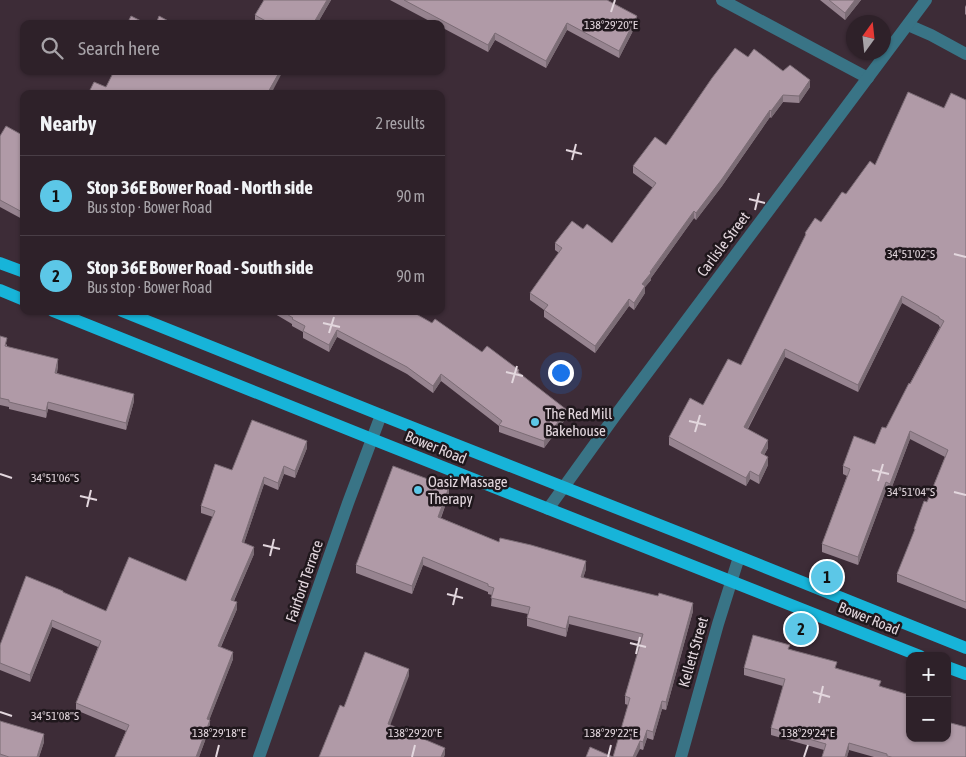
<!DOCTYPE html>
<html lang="en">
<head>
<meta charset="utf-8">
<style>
  :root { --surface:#2e2129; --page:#3a2e35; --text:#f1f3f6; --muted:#a7a3a8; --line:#493e46; --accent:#5cc7e7 }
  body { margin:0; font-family:"Asap Condensed",sans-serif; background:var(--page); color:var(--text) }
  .controls { position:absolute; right:15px; bottom:15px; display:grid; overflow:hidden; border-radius:10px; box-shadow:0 1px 4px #0004 }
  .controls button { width:45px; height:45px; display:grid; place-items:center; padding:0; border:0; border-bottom:1px solid var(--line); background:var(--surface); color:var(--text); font:25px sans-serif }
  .compass { position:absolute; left:846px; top:15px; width:45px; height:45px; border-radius:50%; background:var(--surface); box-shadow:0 1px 4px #0004; rotate:15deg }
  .you { position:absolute; left:560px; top:372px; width:18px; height:18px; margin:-12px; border:4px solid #fff; border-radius:50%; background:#1a73e8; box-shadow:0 0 0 8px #1a73e833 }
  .badge { display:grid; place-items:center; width:32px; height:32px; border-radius:50%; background:var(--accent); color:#111; font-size:16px; font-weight:700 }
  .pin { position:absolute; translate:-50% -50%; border:2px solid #fff; box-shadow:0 1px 5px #0006 }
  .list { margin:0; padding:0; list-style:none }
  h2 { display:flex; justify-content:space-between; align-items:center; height:65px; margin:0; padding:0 20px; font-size:21px }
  h2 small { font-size:16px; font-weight:400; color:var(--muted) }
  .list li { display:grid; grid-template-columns:32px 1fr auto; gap:15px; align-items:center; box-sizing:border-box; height:80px; padding:0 20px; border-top:1px solid var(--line) }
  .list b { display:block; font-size:19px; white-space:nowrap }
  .list p { margin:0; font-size:16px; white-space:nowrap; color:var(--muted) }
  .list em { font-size:16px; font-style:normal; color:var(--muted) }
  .icon { flex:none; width:28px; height:28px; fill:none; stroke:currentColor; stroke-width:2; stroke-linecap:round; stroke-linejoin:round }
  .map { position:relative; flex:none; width:966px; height:757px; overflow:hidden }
  .search { position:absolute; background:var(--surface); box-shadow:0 1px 4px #0004; left:20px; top:20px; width:425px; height:55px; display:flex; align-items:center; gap:12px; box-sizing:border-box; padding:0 18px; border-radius:10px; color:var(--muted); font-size:19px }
  .panel { position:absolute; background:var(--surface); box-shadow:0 1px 4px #0004; left:20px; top:90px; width:425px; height:225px; border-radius:10px }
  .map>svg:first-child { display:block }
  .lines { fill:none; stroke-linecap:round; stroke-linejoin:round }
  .minor { stroke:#397486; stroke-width:12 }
  .major { stroke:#17b4d9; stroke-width:12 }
  .wall { fill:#978490 }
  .shaded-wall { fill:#7b6c75 }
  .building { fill:#b09aa7; stroke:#7b6c75 }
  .ticks { fill:none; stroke:#e3d7de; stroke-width:2 }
  .poi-dot { fill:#5cc7e7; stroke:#1f171c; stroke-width:2 }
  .labels { text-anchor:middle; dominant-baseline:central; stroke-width:5; stroke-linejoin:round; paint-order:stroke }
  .street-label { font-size:15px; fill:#e3d7de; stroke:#1f171c }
  .poi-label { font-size:15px; fill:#e3d7de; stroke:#1f171c; text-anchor:start }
  .ticks-label { font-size:12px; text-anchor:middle; fill:#e3d7de; stroke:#1f171c; stroke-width:5; stroke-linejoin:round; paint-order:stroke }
</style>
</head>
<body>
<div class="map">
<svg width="966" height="757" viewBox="0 0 966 757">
  <rect width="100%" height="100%" fill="#3d2c37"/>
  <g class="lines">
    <g class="minor">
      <path d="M722,0L868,78"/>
      <path d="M908,25L931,35L966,54"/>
      <path d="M548,509L615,416L926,0"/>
      <path d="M259,757L348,503L381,415"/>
      <path d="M681,757L718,624L739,557"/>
    </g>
    <g class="major">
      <path d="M0,263L24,272"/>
      <path d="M0,290L24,300"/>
      <path d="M53,311L372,439L920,656"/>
      <path d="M122,311L381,415L690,537L966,648"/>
      <path d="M947,667L966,674"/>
    </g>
  </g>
  <g class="wall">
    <path d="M264,0H331L317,24H258L255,22V15Z"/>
    <path d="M390,0H607L637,23L619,58L567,30L546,68L495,40L488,52L441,27V24H435Z"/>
    <path d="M820,0H861L845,20Z"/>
    <path d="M966,5V15L965,14V7Z"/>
    <path d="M748,57L783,71L810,87L799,103L783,102L771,118L770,117L722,186L696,220L694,218L651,278V280L645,287V293L634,310L629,306L595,353L544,317V310L530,300V293L559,253L555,250V243L583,229L612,243L653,188L633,173V166L666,145Z"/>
    <path d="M966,100V609L897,582V574L914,533V529L927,502L945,457L910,439L890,492L886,490L858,565L822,552V544L847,476L843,474V466L875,444L886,428L940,327L939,326V325L902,303L858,392L785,357L748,429L768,448L764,455L768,465L759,484L750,479L746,486L669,445V437L703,405L741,365L805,237V233L821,222L846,194L875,165L944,108Z"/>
    <path d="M0,136H24V220L0,207Z"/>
    <path d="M270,311H367L482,352L519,373L567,417L544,448L499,432V426L441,381L433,393L407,374L337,337L329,352L303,338V332L292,326V324Z"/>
    <path d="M0,336L7,345V347L58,366L57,373L134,401L126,430L48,409L46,418L9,409V407L0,405Z"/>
    <path d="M307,448L295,478L284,474L278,490L264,484L244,543L254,554L234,601L237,609L221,647L233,659L209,720L210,727L199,757H115L126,731L76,710V703L98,647L52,627L30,682L0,670V645L63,593L106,611L186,581L213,517L201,513V506L232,470Z"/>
    <path d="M449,495L441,518L499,542L586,569L583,578L693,611L666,710L662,709L653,740L647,738L643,750L640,749L613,757L628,705L625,704V696L641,642L569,624L566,637L527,626V618L528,614L491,606L492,595L488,594V592L423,565L412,594L356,573V565Z"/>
    <path d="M790,649L881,686L966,757H874L849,750L847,757H822L824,750L771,735V728L783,686L744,675V668Z"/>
    <path d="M0,721L44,742L39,757H0Z"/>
  </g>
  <g class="shaded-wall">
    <path d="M327,0H331L317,24H313Z"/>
    <path d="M855,0H861L845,20V13Z"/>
    <path d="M637,16V23L619,58V51Z"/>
    <path d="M567,23V30L546,68V61Z"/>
    <path d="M495,33V40L488,52V45Z"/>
    <path d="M280,71H283L271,94H267Z"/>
    <path d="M810,80V87L799,103V96Z"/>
    <path d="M783,95V102L771,118V111Z"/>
    <path d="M770,110V117L722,186L696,220V213Z"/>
    <path d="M694,211V218L651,278V280L645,287V293L634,310V303L642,284Z"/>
    <path d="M902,296V303L858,392V385Z"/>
    <path d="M629,299V306L595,353V346Z"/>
    <path d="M337,330V337L329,352V345Z"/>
    <path d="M785,349V357L744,435V427Z"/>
    <path d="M58,359V366L55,380V373Z"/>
    <path d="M441,374V381L433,393V386Z"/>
    <path d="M134,394V401L126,430V423Z"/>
    <path d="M48,402V409L46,418V411Z"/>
    <path d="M567,410V417L544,448V441Z"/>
    <path d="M910,431V439L890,492V484Z"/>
    <path d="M768,440V448L761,461V453Z"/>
    <path d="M307,441V448L295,478V471Z"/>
    <path d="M768,457V465L759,484V476Z"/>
    <path d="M284,466V474L278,490V483Z"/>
    <path d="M750,471V479L746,486V478Z"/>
    <path d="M264,477V484L242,549V542Z"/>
    <path d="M886,482V490L858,565V557Z"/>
    <path d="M449,487V495L438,525V517Z"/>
    <path d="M254,547V554L231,607V600Z"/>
    <path d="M423,557V565L412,594V586Z"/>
    <path d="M586,561V569L581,585V577Z"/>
    <path d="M237,602V609L218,653V646Z"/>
    <path d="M693,603V611L666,710V702Z"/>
    <path d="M569,616V624L566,637V629Z"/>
    <path d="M52,620V627L30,682V675Z"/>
    <path d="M233,652V659L207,726V719Z"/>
    <path d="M409,669V676L388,731V724Z"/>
    <path d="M662,701V709L653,740V732Z"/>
    <path d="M210,720V727L199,757H196Z"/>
    <path d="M647,730V738L643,750V742Z"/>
    <path d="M44,734V742L39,757H37Z"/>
    <path d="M640,741V749L636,757H633Z"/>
    <path d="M849,743V750L847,757H845Z"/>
    <path d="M445,748V755L444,757H441Z"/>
  </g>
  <g class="building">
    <path d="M264,0H327L313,24H271L255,15Z"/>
    <path d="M404,0H607L637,16L619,51L567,23L546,61L495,33L488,45Z"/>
    <path d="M829,0H855L845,13Z"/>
    <path d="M131,16L147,24H127Z"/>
    <path d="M159,16L174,24H156Z"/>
    <path d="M735,48L748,57L754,49L783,71L790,65L810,80L799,96L783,95L771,111L770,110L722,179L696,213L694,211L650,272L651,273L642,284L645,286L634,303L629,299L595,346L544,310L548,305L530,293L562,248L555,243L572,221L583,229L587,224L612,243L656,183L633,166L655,137L666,145L712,78Z"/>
    <path d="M114,71H280L267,94H88L94,82L106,87Z"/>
    <path d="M908,92L944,108L951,93L966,100V602L897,574L915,529H914L924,501L927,502L948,450L910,431L890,484L886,482L858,557L822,544L850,469L843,466L854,436L875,444L882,427L886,428L909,383L910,384L944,321L939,318V317L902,296L858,385L785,349L744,427L768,440L761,453L768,457L759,476L750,471L746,478L669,437L690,398L703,405L728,359L741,365L806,234L805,233L815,218L821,222L842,192L846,194L870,161L875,165Z"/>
    <path d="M6,126L24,136V213L0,200V136Z"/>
    <path d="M282,311H367L369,313L370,311H411L432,323L435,319L482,352L487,346L519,370L518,372L567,410L544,441L499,425L502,421L441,374L433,386L407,367L337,330L329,345L303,331L305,326L292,319L293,318Z"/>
    <path d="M0,336L7,338L5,346L58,359L55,373L134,394L126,423L48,402L46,411L9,402V400L0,398Z"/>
    <path d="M252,420L307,441L295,471L284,466L278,483L264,477L242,542L254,547L231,600L237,602L218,646L233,652L207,719L210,720L196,757H115L129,725L76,703L101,641L52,620L30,675L0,663V645L26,576L63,591V592L106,611L129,557L186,581L215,511L201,506L215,464L232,470Z"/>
    <path d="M393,466L449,487L438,517L499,542L500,538L531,545L586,561L581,577L658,596L659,593L693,603L666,702L662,701L653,732L647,730L643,742L640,741L633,757H586L590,747L613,757L630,698L625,696L643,634L569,616L566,629L527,618L530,607L491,598L494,588L488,586V584L423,557L412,586L356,565Z"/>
    <path d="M753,635L790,645L788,649L837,662L835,668L881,681L879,686L910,695V738H947V722L966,727V757H892L887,756V754L849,743L845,757H822L826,744L771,728L785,679L744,668Z"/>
    <path d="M365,652L409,669L388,724L445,748L441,757H319L340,705L344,707Z"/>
    <path d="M0,721L44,734L37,757H9L0,754Z"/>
  </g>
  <path class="ticks" d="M611,12L615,0M566,150L582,154M572,160L576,144M749,199L765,203M755,210L759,193M954,254L966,257M323,323L340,327M329,333L334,317M506,372L523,376M512,383L517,366M689,421L706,425M695,432L700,415M872,470L889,474M0,474L12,478M878,481L883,464M954,492L966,495M80,496L97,500M87,507L91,490M263,545L280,549M270,556L274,539M447,594L463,598M453,605L457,588M630,643L646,647M636,654L640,637M813,692L830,697M819,703L823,686M0,712L12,716M216,757L219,745M412,757L415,745M608,757L611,745M804,757L808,745"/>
  <g class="poi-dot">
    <circle cx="535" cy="422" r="5"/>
    <circle cx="418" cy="490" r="5"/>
  </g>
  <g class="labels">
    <g class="street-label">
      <text transform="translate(723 244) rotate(-53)">Carlisle Street</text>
      <text transform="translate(436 447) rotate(22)">Bower Road</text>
      <text transform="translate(304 581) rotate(-71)">Fairford Terrace</text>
      <text transform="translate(869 618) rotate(22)">Bower Road</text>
      <text transform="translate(693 652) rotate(-74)">Kellett Street</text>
    </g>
    <g class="poi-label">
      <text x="545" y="413">The Red Mill<tspan x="545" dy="17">Bakehouse</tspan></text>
      <text x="428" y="481">Oasiz Massage<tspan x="428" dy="17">Therapy</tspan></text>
    </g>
  </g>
  <g class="ticks-label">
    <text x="611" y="29">138°29'20"E</text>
    <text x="911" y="258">34°51'02"S</text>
    <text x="55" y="482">34°51'06"S</text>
    <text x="911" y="496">34°51'04"S</text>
    <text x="55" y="720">34°51'08"S</text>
    <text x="219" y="737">138°29'18"E</text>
    <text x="415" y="737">138°29'20"E</text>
    <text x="611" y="737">138°29'22"E</text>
    <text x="808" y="737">138°29'24"E</text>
  </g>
</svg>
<div class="controls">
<button>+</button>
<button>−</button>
</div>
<svg class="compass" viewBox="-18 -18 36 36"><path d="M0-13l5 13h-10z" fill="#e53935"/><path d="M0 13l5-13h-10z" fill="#a7a3a8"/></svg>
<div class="you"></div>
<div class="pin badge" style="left:827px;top:577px">1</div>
<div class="pin badge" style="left:801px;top:629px">2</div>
<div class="search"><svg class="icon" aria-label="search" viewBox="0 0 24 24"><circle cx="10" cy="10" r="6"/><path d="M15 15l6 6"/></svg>Search here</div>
<section class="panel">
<h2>Nearby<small>2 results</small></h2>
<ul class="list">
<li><span class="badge">1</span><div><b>Stop 36E Bower Road - North side</b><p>Bus stop · Bower Road</p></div><em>90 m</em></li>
<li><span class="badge">2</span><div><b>Stop 36E Bower Road - South side</b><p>Bus stop · Bower Road</p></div><em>90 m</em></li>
</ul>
</section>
</div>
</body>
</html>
